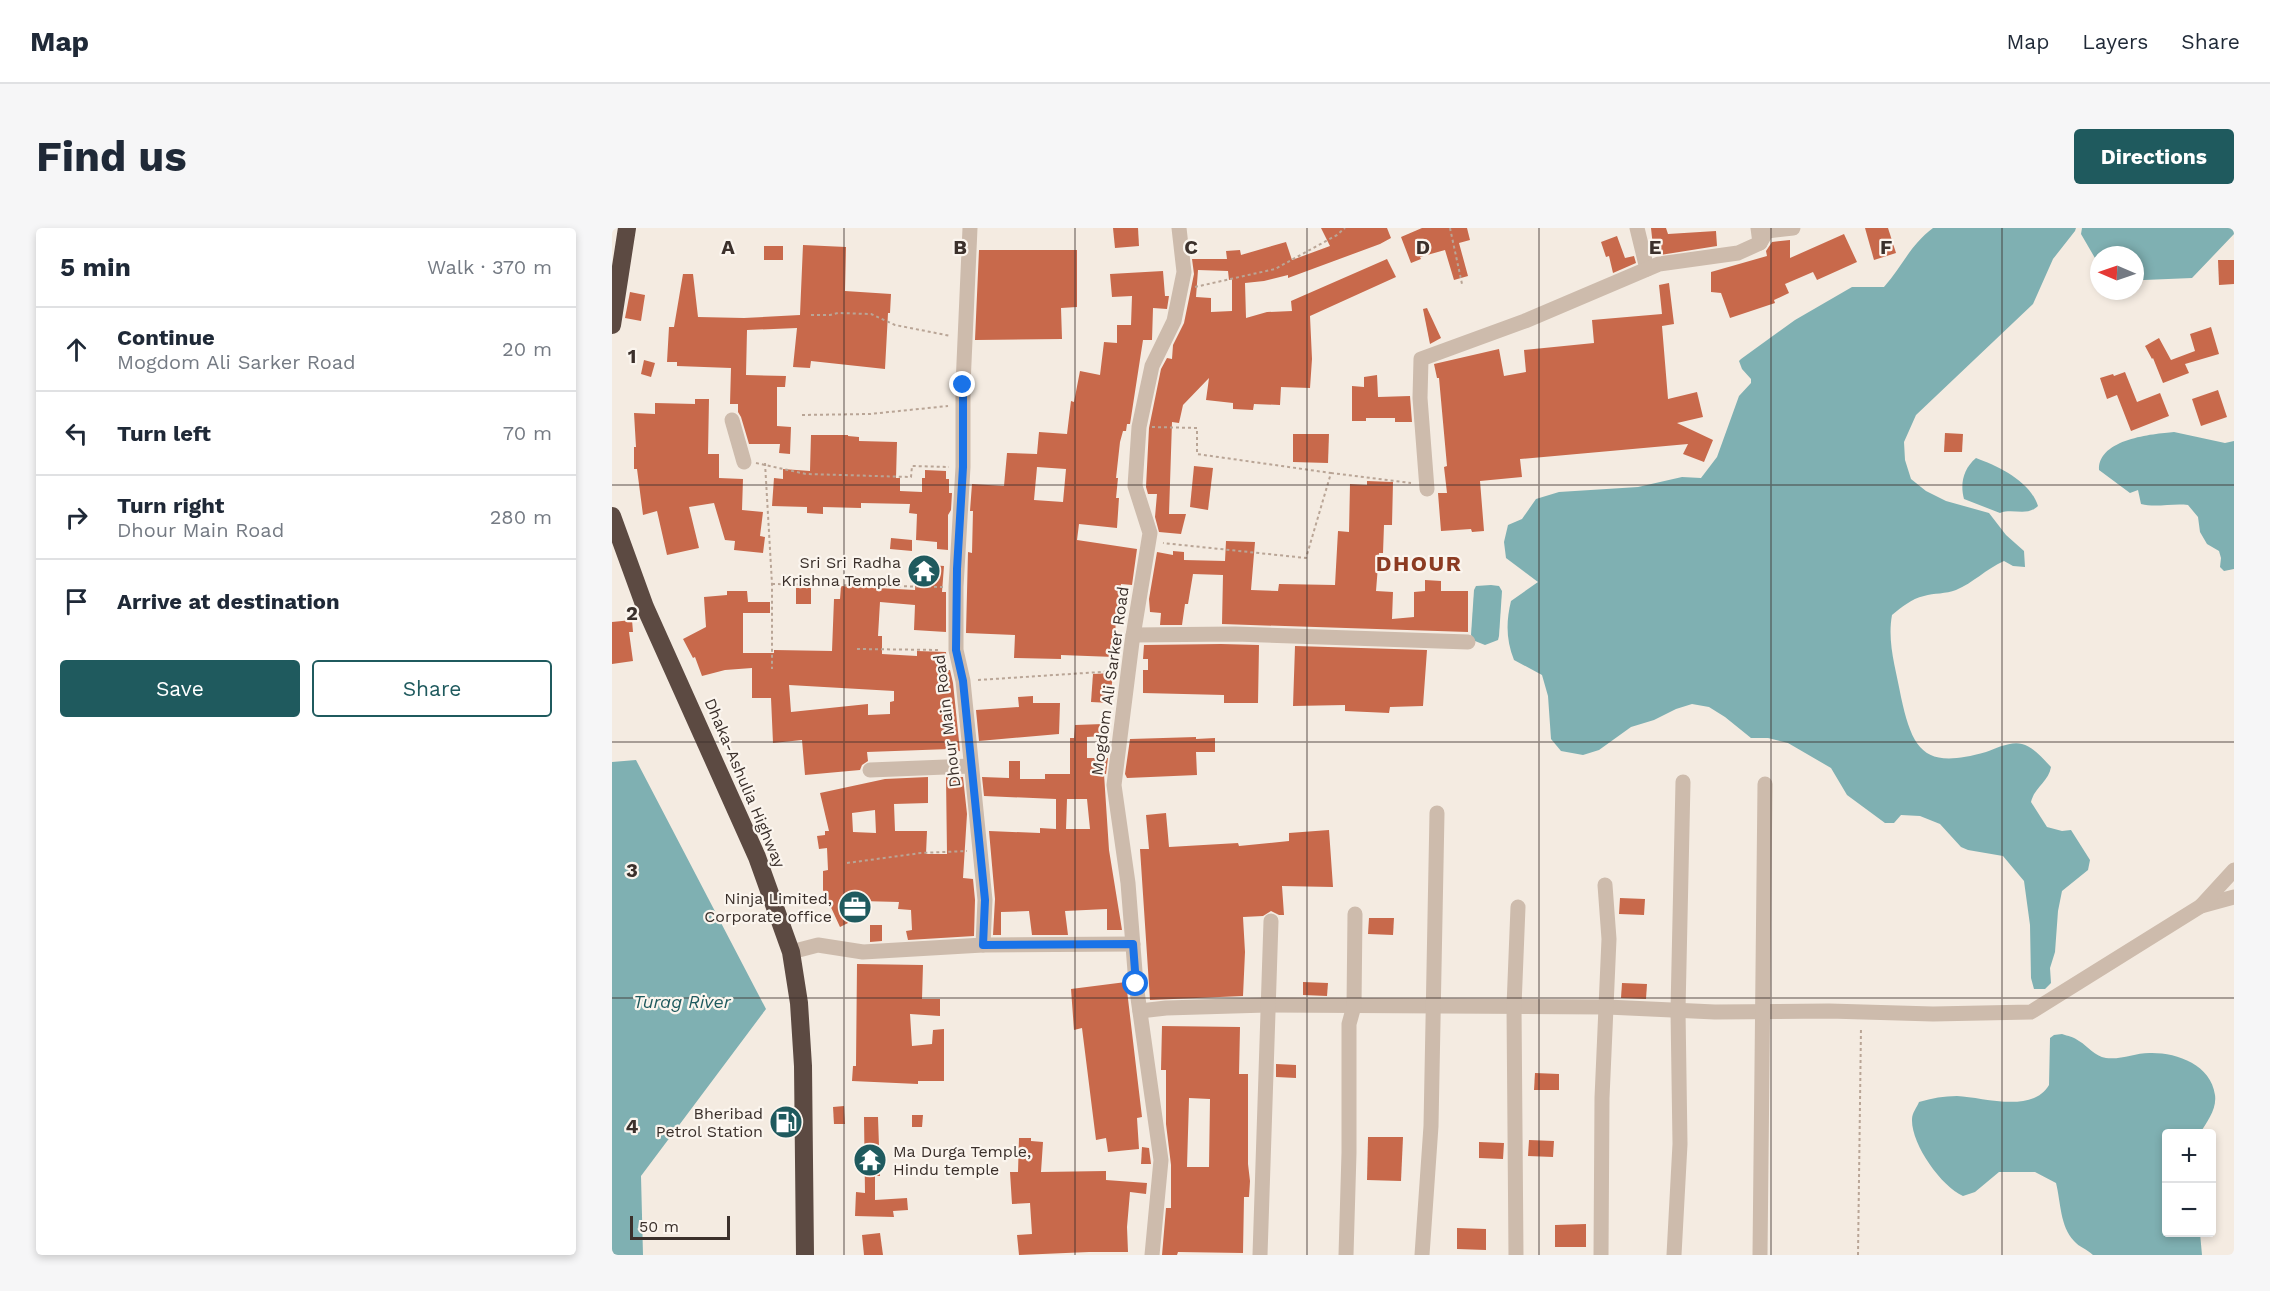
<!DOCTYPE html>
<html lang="en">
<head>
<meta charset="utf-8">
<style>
  :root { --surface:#fff; --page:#f6f6f7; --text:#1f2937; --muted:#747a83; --line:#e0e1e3; --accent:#1f5a5e }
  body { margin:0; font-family:"Work Sans",sans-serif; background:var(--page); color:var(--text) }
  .controls { position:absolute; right:18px; bottom:18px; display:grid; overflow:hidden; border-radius:6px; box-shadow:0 3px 9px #0003 }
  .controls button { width:54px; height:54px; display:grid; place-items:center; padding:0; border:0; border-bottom:2px solid var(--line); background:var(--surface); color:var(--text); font:30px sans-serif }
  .compass { position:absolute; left:1478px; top:18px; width:54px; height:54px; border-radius:50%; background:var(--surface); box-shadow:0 3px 9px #0003; rotate:272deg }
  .scale { position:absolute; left:18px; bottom:15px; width:100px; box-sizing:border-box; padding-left:6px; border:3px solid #3b302b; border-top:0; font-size:16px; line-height:21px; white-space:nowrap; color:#3b302b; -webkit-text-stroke:4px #fbf5ee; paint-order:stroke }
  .stop { position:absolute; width:18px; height:18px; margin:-14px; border:4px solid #1a73e8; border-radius:50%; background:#fff }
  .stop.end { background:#1a73e8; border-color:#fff; box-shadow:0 2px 6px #0008 }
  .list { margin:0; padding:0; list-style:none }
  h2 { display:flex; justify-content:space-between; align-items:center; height:78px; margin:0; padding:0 24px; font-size:26px }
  h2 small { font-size:20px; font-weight:400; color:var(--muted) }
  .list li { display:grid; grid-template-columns:39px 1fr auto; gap:18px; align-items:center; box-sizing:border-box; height:84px; padding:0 24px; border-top:2px solid var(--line) }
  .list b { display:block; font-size:22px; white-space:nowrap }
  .list p { margin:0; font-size:20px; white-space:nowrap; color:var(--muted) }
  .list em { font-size:20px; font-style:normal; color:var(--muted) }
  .actions { display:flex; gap:12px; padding:18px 24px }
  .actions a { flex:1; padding:14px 0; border:2px solid var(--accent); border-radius:6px; text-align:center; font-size:21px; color:var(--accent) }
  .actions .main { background:var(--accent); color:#fff }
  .icon { flex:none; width:33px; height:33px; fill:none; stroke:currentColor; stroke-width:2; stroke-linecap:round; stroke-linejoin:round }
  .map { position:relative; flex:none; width:1622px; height:1027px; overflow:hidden; border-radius:6px }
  header { display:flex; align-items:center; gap:36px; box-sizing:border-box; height:84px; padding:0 30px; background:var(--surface); border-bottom:2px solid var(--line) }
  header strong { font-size:28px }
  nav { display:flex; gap:33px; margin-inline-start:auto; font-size:21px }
  .intro { display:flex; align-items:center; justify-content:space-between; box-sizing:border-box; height:144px; padding:0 36px }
  h1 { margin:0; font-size:42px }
  .button { padding:15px 27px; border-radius:6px; background:var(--accent); color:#fff; font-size:21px; font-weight:700 }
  main { display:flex; gap:36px; padding:0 36px }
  aside { flex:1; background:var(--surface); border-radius:6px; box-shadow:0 3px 9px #0003 }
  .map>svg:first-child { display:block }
  .water { fill:#7fb0b2 }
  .building { fill:#c8694b; fill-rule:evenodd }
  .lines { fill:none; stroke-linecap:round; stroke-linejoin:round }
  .path { stroke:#b9a596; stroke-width:2; stroke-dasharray:3 3; stroke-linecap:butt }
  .street { stroke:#cdbbac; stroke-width:15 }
  .highway { stroke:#5c4a42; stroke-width:18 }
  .route { stroke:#1a73e8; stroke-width:8 }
  .grid { fill:none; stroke:#3b302b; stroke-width:1.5; stroke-opacity:0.55 }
  .labels { text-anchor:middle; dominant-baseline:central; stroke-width:4.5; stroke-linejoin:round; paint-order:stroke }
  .poi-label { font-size:16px; fill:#3b302b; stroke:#fbf5ee; text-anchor:end }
  .street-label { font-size:16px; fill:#3b302b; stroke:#fbf5ee }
  .water-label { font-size:18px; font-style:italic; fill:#1f5a5e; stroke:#fbf5ee }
  .district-label { font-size:22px; font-weight:bold; letter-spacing:1.5px; fill:#8c3b22; stroke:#fbf5ee }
  .grid-label { font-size:20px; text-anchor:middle; font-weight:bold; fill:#3b302b; stroke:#fbf5ee; stroke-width:4.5; stroke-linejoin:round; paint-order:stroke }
</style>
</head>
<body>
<header>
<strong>Map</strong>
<nav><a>Map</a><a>Layers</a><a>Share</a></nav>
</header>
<div class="intro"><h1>Find us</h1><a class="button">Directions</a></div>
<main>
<aside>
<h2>5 min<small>Walk · 370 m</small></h2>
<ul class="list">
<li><svg class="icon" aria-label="ahead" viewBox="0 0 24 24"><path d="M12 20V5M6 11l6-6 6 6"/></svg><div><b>Continue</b><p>Mogdom Ali Sarker Road</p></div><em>20 m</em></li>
<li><svg class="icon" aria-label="left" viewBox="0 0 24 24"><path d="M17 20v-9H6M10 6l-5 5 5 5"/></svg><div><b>Turn left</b></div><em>70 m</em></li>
<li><svg class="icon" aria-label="right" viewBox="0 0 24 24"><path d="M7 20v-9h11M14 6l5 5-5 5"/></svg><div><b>Turn right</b><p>Dhour Main Road</p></div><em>280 m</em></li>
<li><svg class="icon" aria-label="arrive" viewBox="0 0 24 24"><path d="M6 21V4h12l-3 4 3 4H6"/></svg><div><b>Arrive at destination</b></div></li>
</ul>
<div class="actions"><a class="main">Save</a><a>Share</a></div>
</aside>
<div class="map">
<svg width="1622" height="1027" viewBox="0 0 1622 1027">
  <rect width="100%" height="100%" fill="#f4ebe1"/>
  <g class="water">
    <path d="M1321,0H1464L1463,3L1441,31L1421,76L1304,187L1292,214L1293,232L1299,251L1314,263L1334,273L1377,285L1394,307L1412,323L1413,339L1401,338L1392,333C1374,341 1361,355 1344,362C1334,366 1322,365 1312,368C1299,371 1290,379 1280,387C1275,415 1284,441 1289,469C1301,525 1314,541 1374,524C1385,520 1399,513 1410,516C1422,519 1431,531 1439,539C1437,553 1422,560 1419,574L1435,599L1450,603L1459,602L1478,632L1476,642L1450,663L1446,683L1443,724L1438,740L1439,755L1433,761H1422L1419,750L1418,697L1412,653L1391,628L1356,622L1349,619L1328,596L1308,588L1289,587L1282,595H1273L1235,567L1219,540L1176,515L1156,510H1139L1113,489L1097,479L1080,476L1064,481L1042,492L1019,499L987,522L971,527L949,523L939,511L936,468L930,447L902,432C894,412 894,394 899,373L926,354L894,330L892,314L896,297L910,291L924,271L947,264L1026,259L1070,249L1089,250L1105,229L1127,168L1139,155V151L1130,141L1127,133L1129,131L1183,92L1240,59H1272C1290,39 1298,17 1321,0Z"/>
    <path d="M1470,0H1622V6L1580,50L1532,52L1523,50V27H1487V37L1469,6Z"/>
    <path d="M1562,204L1613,215L1622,213V341L1612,343L1608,339L1609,330L1607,323L1595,316L1588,304L1586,289L1576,277C1560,275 1544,280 1529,276L1526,262L1518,265L1487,242C1486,211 1540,206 1562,204Z"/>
    <path d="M1364,230C1386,238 1418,253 1426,278C1415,289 1401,280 1388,285L1352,271C1348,256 1351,241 1364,230Z"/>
    <path d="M879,357L887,358L890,363L887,408L886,412L873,417L863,413L859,407L862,362L864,358Z"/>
    <path d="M24,532L154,781L29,948L31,1027H0V534Z"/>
    <path d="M1450,806C1456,808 1462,809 1467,813C1477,819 1482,828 1494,830C1510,832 1525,824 1540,825C1566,825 1599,837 1603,867C1605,881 1595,894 1588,905L1554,906V1004L1588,1005L1590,1027H1481C1475,1021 1467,1019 1462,1013C1448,998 1449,975 1444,955L1423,944H1387L1363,964L1351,968C1329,958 1299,916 1300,891C1300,885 1305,879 1307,874C1320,870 1332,868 1345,868C1371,869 1420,886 1437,857L1438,810L1442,807Z"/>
  </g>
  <g class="building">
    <path d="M501,0H526L527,18L503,20Z"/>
    <path d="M709,0H775L779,10L768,16L676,50V47L652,53L633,55L634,90L655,84L680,83L679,73L775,31L784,49L698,88L700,131L698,160L669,159L668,177L642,176L641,182L621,181V175L594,172L597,150L571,177L567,195L560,194L557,286H574L569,306L547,304L543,289L545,266H536L534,259L537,200L549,141L555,130L560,131L561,117L572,95L582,46L580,31H615L614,23L628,22L629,27L674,14L680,32L718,18ZM586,42L616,43L617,52L620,51V83L599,84V70L584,69Z"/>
    <path d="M810,0H855L858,12L847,15L856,48L842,52L833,22L808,29L809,31L799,35L789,9Z"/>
    <path d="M1039,0H1054L1056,6L1104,3L1105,18L1042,28Z"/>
    <path d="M1253,0H1276L1284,25L1262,32Z"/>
    <path d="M1232,6L1245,34L1205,52L1201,44L1173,56L1177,65L1162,72L1163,75L1118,90L1109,65L1099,64V44L1155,28L1154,23L1160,14L1178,12V30Z"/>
    <path d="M1005,8L1013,30L1022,28L1024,35L1001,45L997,28L994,29L989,14Z"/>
    <path d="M191,17L234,19L233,63L279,66L278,85H276L273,141L199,133L198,140L181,139L185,100L135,102L134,147L174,148L173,159H165V198L179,199L178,226L167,225L168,216H137L129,189L126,184V176H118L119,140L65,138V134H55L57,99H62L71,46H81L86,89L132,90L188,87Z"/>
    <rect x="152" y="18" width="19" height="14"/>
    <path d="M367,22H465V79L449,80L450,111L363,112Z"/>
    <path d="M1606,32H1622V56L1607,57Z"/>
    <path d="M551,43L553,68H557L555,81L541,80L540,112H531L518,196H515L514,203H511L508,214L504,250H506L504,270H507L505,300L467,296L465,312L525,321L520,357L509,356L507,390L504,389L502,429L449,427V431L402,430L403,407L354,405L356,324L360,325L361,283H358L360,256L392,258L395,225L425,226L427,204L455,206L459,173L462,174L468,143L488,147L492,114L505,115V97H519L520,68L500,69L498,46ZM425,239L454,241L451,274L422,272Z"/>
    <path d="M1057,55L1062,96L1050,98L1056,171L1085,164L1091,189L1065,195L1101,212L1092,234L1071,226L1076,216L908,231L910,249L868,253L872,303L860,304L859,301L829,303L826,265H835L832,239L835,238L827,150H825L822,136L887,121L892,148L914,144L912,122L982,115L980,92L1050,86L1047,57Z"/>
    <path d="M18,64L33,67L29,93L13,90Z"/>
    <path d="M815,80L829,110L818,116L811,81Z"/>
    <path d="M1599,99L1607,126L1573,136L1577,145L1551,155L1541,130L1540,131L1533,118L1547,110L1559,132L1583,123L1578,106Z"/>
    <path d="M32,132L43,135L39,149L29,146Z"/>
    <path d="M1513,144L1525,174L1548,165L1557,188L1519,203L1505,167L1495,171L1488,150L1501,146L1502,148Z"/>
    <path d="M765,147L766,169L798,168L800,194H783V190H754V193H740V158L752,159V149Z"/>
    <path d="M1606,162L1615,189L1589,198L1580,171Z"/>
    <path d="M83,171H97L96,226H107V250L131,251L130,282L151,284L148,308L153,309L151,325L122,322L123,313L113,312L102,275L77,279L87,320L55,327L45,283L31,287L25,241H22V219H24L22,185L43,186V175L83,176Z"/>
    <path d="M1333,205L1351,206L1350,224H1332Z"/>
    <path d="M681,206H717L716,235L681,234Z"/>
    <path d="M199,207H236V208L247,209V213L285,214L284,250H288V263L310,264V250H313V242L334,243V251H337V265H340L339,282L336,287V322L325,321V314L304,312L305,286L297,285L298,276L249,275V280L211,279V286L195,285V279L160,278L162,250L171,251V241L198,243Z"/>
    <path d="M582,238L601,240L596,282L578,279Z"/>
    <path d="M755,253L781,254L780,297H772L771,325H767L764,363L781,364L780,391L802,389V364L813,363V352L829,353V363H856V404L610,396L611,347L581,346L576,376H573L570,397H548L549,385L538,384L537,371L545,324L561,327V323L572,324V332L613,333L614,313L643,314L639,362L666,363L667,356L723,357L726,303L737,304L738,256L755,257Z"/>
    <path d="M279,310L300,312V323L278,321Z"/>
    <path d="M305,336L332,338L330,364H334V404L302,402L303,377L268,374L266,408H270V426L305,428V423L334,424L335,442H338L341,455L348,523L338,525V521L255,524L256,533L250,537L248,542L193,547L190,512L161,515L159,470H140V440L113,442L90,448L83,429L81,430L71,411L94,399L92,369L115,367V363H135L136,374H158V385H131V425H162V422L220,423L222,371H228L229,358L303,362ZM177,457L282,463V473L278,474V486L256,487V476L179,484Z"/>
    <rect x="184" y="360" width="15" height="16"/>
    <path d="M20,392L21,404H17L21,433L0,436V394Z"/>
    <path d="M609,416L647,417L646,475H612V467L531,465V442H536V431H531L532,417Z"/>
    <path d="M683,418L815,422L811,478L778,479L777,485L733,483V477L681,478Z"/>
    <path d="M501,445L498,475L479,474L481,446Z"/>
    <path d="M421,468V475H448L447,506L367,513L364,482L407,479L406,469Z"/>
    <path d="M491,496V508L475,509V530H496L494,546H492L497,622L510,702H495V681L453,683L456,707H420L417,683L389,684V707H381L383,671L377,603L428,605V600L444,601V571L372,568L370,549L397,550V533H408V551H433V546H458V510H462L463,497ZM455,571H475L478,601H454Z"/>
    <path d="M584,509V511L603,510V524H584L585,547L515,550L513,546L518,511Z"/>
    <path d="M316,549V575L282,576L283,603H315L314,626H335L334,549H351L355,586L351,650L361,651L363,672L362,708L296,712L294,703L300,702L299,682L286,681L287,674L249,673L248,677L230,676L238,694L228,699L211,662V643L216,642L215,620L207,621L205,608L213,607V603H217L208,565L273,551ZM263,582L264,605L241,604L240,585Z"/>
    <path d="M554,585L557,619L626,615L627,618L677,613V605L717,602L721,659L670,658L672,687H667L659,683L651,688L631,689L633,724L631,768L538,772L528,621H537L534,587Z"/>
    <path d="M1008,670L1033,671L1032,687L1007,686Z"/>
    <path d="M757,690H782L781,707L756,706Z"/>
    <path d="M258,697H270V713L258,714Z"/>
    <path d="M245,736L311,737L310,771H328V788L298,786L300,818L320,816L321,802L332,801V853H306V856L240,853L241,838H244Z"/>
    <path d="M514,754L530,889L525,890L527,921L496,924L494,910L484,912L470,800L462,802L459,761Z"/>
    <path d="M691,754L716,755L715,768L691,767Z"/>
    <path d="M1010,755L1035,756L1034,771L1009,770Z"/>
    <path d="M550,798L628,799L627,846H636V936L638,953L637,969H632L631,1025L566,1024L565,1027H550L554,980H559V937L554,896V842H549ZM577,870L598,871L597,939H575Z"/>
    <path d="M664,836L684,837V850L664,849Z"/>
    <path d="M923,845L947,846V862H922Z"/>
    <path d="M232,878L233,896H222L221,879Z"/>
    <path d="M300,887H311L310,899H300Z"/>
    <path d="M252,889H266L268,948H263V972L295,970L296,982L281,983L282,989L243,988L244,964L253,965Z"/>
    <path d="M756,909H791L789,953L755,952Z"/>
    <path d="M407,910H419V913L431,914L429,944L494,943V952L535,955L534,966L518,964L515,999L516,1024H477L407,1027L405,1007L420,1006L418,975L400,976L398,944H406Z"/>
    <path d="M917,912L942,913L941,929L916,928Z"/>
    <path d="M867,914L892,915L891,931L867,930Z"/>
    <path d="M530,919L537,920L539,936H529Z"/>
    <path d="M974,996V1019H943V997Z"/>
    <path d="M845,1000L874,1001V1022L845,1021Z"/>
    <path d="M268,1005L271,1027H252L250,1007Z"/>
  </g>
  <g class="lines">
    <g class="path">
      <path d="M838,0L850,56"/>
      <path d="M583,59L663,41L725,7L733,0"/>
      <path d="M199,87H218L226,85L259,86L283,97L339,108"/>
      <path d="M190,187L258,186L336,178"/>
      <path d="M540,199L585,200V226L719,245L694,330L551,315"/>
      <path d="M144,235L194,246L299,249L300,238L337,239"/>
      <path d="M153,235L160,356V441"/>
      <path d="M719,245L799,255"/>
      <path d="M160,356L331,359"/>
      <path d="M245,421L329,422"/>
      <path d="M366,452L504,443"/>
      <path d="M235,635L309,625L355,623"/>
      <path d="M1246,1027L1249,799"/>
    </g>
    <g class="street">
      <path d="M1025,0L1035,41"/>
      <path d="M1148,15L1155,3L1181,0"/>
      <path d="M120,192L132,234"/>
      <path d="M815,261L808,170L809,131L913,93L1047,36L1126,25L1148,15L1146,0"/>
      <path d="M521,407L623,406L856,414"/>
      <path d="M258,542L359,538"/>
      <path d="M1589,678L1622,669"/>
      <path d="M371,717L521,716"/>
      <path d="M179,724L206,717L251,724L371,717L373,672L351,453L344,422V359L351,239V157L358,0"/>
      <path d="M528,783L554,780L655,777L995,779L1103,784L1217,783L1321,786L1419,784L1589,678L1622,642"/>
      <path d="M540,1027L549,932L524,756L516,655L502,557L520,414L538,305L523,258L527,199L540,138L562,93L572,44L567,0"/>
      <path d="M648,1027L659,693"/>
      <path d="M734,1027L737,925V796L742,778L743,686"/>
      <path d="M810,1027L819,898L825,585"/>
      <path d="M904,1027L902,778L906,679"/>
      <path d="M989,1027L990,870L997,711L993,657"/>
      <path d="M1062,1027L1068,916L1066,782L1071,554"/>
      <path d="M1148,1027L1153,556"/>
    </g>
    <g class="highway">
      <path d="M0,97L15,0"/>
      <path d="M0,288L33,379L145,629L179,724L187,775L191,838L193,1027"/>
    </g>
  </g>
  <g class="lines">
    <path class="route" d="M351,157V239L345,341L344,422L351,453L373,672L371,717L521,716L524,756"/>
  </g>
  <path class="grid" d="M232,0V1027M463,0V1027M695,0V1027M927,0V1027M1159,0V1027M1390,0V1027M0,257H1622M0,514H1622M0,770H1622"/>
  <defs>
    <symbol id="temple-disc" viewBox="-11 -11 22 22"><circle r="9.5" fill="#1f5a5e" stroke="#fbf5ee"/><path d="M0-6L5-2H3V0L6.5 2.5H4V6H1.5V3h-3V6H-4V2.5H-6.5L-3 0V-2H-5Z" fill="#fff"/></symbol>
    <symbol id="office-disc" viewBox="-11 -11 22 22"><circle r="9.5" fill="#1f5a5e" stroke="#fbf5ee"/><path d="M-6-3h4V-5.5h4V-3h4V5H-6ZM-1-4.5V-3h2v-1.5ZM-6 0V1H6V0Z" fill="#fff"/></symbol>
    <symbol id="fuel-disc" viewBox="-11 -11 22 22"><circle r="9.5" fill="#1f5a5e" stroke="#fbf5ee"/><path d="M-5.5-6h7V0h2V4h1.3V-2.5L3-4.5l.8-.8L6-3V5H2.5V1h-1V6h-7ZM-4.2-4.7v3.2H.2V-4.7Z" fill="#fff"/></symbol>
  </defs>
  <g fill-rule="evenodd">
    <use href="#temple-disc" x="293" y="324" width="38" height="38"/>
    <use href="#office-disc" x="224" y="660" width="38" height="38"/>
    <use href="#fuel-disc" x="155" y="875" width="38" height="38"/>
    <use href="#temple-disc" x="239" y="913" width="38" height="38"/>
  </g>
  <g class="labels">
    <g class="poi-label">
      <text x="289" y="334">Sri Sri Radha<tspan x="289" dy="18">Krishna Temple</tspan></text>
      <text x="220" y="670">Ninja Limited,<tspan x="220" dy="18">Corporate office</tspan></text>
      <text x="151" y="885">Bheribad<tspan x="151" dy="18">Petrol Station</tspan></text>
      <text x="281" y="923" text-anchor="start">Ma Durga Temple,<tspan x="281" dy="18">Hindu temple</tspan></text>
    </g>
    <g class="street-label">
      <text transform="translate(498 453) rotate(-82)">Mogdom Ali Sarker Road</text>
      <text transform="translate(335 493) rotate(-97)">Dhour Main Road</text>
      <text transform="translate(133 555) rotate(67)">Dhaka-Ashulia Highway</text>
    </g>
    <g class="water-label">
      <text x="70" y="773">Turag River</text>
    </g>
    <g class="district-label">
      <text x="807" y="335">DHOUR</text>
    </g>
  </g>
  <g class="grid-label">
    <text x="116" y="26">A</text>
    <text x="348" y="26">B</text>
    <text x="579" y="26">C</text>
    <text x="811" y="26">D</text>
    <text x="1043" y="26">E</text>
    <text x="1274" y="26">F</text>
    <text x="20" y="135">1</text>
    <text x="20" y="392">2</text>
    <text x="20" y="649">3</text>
    <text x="20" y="905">4</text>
  </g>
</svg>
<div class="controls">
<button>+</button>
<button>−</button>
</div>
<svg class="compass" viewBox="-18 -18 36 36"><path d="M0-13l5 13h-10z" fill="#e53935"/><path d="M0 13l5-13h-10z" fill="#747a83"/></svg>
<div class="scale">50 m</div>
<div class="stop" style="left:524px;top:756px"></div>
<div class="stop end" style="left:351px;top:157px"></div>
</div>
</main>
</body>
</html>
